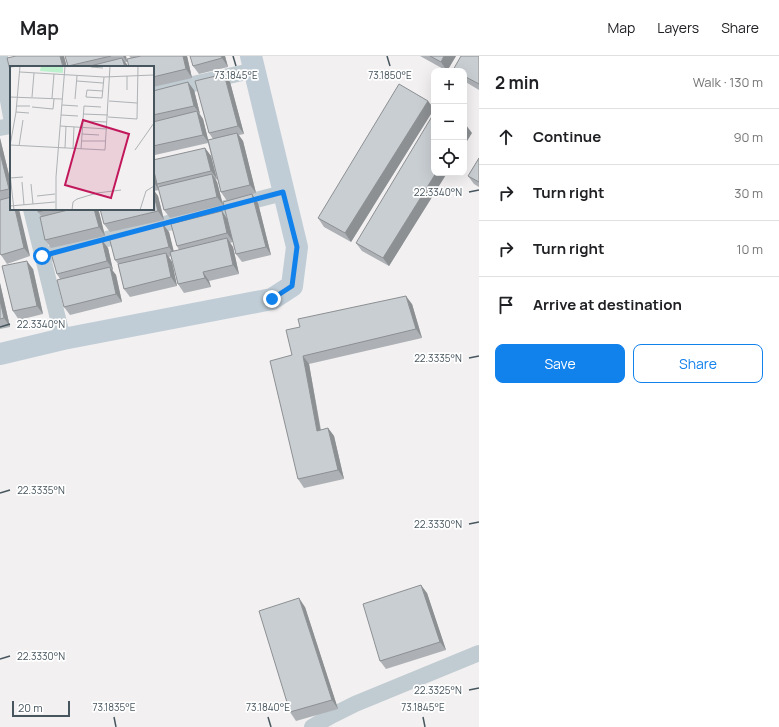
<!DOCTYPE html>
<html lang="en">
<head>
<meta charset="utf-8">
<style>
  :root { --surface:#fff; --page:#f6f6f6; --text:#202124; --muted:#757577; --line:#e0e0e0; --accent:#1181eb }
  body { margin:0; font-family:Manrope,sans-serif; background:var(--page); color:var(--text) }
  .controls { position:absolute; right:12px; top:12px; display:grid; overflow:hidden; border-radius:8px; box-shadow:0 4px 16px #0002 }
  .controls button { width:36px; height:36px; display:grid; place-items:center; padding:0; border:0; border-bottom:1px solid var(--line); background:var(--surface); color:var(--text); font:20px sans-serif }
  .scale { position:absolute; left:12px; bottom:10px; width:58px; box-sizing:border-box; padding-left:4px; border:2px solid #47555e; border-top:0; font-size:11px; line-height:14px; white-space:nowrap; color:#47555e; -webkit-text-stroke:3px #fff; paint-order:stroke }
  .stop { position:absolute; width:12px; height:12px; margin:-9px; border:3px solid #1181eb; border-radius:50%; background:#fff }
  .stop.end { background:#1181eb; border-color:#fff; box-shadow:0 1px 4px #0008 }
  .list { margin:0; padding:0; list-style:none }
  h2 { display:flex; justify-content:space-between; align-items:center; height:52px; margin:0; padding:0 16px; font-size:17px }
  h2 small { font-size:13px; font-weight:400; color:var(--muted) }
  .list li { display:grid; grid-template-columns:26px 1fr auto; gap:12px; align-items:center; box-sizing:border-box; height:56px; padding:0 16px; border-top:1px solid var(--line) }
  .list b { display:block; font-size:15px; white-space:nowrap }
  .list em { font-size:13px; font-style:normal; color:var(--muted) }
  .actions { display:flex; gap:8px; padding:12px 16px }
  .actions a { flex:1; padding:9px 0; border:1px solid var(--accent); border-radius:8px; text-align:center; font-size:14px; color:var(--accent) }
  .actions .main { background:var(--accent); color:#fff }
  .icon { flex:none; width:22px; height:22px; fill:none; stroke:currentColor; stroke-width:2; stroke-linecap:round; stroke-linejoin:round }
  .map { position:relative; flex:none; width:479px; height:671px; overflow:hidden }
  header { display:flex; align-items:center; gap:24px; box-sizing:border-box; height:56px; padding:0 20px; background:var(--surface); border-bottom:1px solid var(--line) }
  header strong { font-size:19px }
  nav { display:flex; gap:22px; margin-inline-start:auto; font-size:14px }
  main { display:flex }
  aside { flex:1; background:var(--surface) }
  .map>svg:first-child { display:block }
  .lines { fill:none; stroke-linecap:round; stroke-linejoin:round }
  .street { stroke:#c0cbd2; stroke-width:16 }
  .secondary { stroke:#c0cdd7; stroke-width:22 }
  .wall { fill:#adb1b5 }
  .shaded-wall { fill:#8d9093 }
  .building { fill:#c9ced2; stroke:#8d9093 }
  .route { stroke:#1181eb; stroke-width:5 }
  .ticks { fill:none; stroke:#47555e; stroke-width:1.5 }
  .inset-road { fill:none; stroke:#aeb2b6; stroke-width:1 }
  .view { fill:#c2185b; fill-opacity:0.15; stroke:#c2185b; stroke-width:2 }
  .inset-edge { fill:none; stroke:#47555e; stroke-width:2 }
  .ticks-label { font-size:10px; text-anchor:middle; fill:#47555e; stroke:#fff; stroke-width:3.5; stroke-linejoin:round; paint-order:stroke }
</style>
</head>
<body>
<header>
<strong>Map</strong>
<nav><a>Map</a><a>Layers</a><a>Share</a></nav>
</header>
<main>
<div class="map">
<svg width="479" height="671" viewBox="0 0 479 671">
  <rect width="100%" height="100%" fill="#f2f0f0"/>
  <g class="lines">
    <g class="street">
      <path d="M0,1L11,61"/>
      <path d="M153,37L255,14"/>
      <path d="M0,72L11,70"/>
      <path d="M31,153L63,283"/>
      <path d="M42,200L283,137"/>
      <path d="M312,671L331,660L355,648L479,597"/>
    </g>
    <path class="secondary" d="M0,298L63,283L272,243L292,230L297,191L251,0"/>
  </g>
  <g class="wall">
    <path d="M65,0H126L127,6H125L129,11H68Z"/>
    <path d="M129,0H187L192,22L153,31V11L131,2Z"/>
    <path d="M225,0L228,11L199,18L193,10Z"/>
    <path d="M420,0H456L447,15Z"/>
    <path d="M479,0V34L464,25V15H454L453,14Z"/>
    <path d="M230,26L244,78L239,79L243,85L256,137L252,138L258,147L271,199L242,206L236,198L233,186L230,187L233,191L239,218L209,225L211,231L184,237L178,228L171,200L169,201L172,206L177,230L130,241L124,233L118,208L115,204L169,176L173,195L179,194L177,190L222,155L227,163V145L221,136L208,87L155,99L153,96V35L194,34L200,58L203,63L208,84L213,83L209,77Z"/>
    <path d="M428,45L434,53L351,186L324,171L318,162Z"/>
    <path d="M0,82L11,127V153L30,200L7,208L1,199L0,197Z"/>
    <path d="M205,92L211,100L217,123L216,124L217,126L223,149L170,162L164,154L159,130L157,129L159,134L154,135L158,140L164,164L110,176L104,168L153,153V112Z"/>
    <path d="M479,102V131L474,128L468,120Z"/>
    <path d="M434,117H447L389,210L362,195L356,187Z"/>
    <path d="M38,153H97L99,156L105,180L51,192L45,184L42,161L38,156Z"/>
    <path d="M108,192L113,214H112L116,219L122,246L70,259L64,251L60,223L57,218Z"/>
    <path d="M33,213L43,258L19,264L13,255Z"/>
    <path d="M0,227L10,271L0,273Z"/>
    <path d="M412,248L422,282L309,308L321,374L328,372L334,380L344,423L304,432L298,423L292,299Z"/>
    <path d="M427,537L446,594L386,613L380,605Z"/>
    <path d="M305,551L338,653L296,665L290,656Z"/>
  </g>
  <g class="shaded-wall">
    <path d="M60,0H64L67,11H63Z"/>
    <path d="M123,0H126L127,6Z"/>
    <path d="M183,0H187L192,22L186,13Z"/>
    <path d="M221,0H225L228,11L222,2Z"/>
    <path d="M444,0H456L447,15L441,6Z"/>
    <path d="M122,2L129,11H125Z"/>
    <path d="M224,18L230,26L244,78L238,70Z"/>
    <path d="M188,26L194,34L200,58L194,50Z"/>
    <path d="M428,45L434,53L351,186L345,177Z"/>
    <path d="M197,55L203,63L209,87L203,79Z"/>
    <path d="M466,69L472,77L464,90V72Z"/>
    <path d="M237,77L243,85L256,137L250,129Z"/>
    <path d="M0,82L11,127V136L9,133L0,97Z"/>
    <path d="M205,92L211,100L217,123L211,115Z"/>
    <path d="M153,112L159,134L153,125Z"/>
    <path d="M436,117H447L389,210L383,202Z"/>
    <path d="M212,118L217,126L223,149L217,141Z"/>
    <path d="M153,133L158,140L164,164L158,155L153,136Z"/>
    <path d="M252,138L258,147L271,199L266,191Z"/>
    <path d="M15,153H19L30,200L24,192Z"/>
    <path d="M94,153H97L99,156L105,180L99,171Z"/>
    <path d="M222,155L228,164L233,186L227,177Z"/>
    <path d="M163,168L169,176L175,200L169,191Z"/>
    <path d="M227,182L233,191L239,218L233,209Z"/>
    <path d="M102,184L108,192L113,214L107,205Z"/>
    <path d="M166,197L172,206L177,230L171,221Z"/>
    <path d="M27,205L33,213L43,258L37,250Z"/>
    <path d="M110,211L116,219L122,246L116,238Z"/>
    <path d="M203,216L209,225L211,231L205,222Z"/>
    <path d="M0,227L10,271L4,262L0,244Z"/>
    <path d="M406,240L412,248L422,282L416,273Z"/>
    <path d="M303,300L309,308L322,383L317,375Z"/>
    <path d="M328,372L334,380L344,423L338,414Z"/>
    <path d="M421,529L427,537L446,594L440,586Z"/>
    <path d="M299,542L305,551L338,653L332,644Z"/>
  </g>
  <g class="building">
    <path d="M16,0H60L63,11H11V18L7,2Z"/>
    <path d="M65,0H111L68,10Z"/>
    <path d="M141,0H183L186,13L153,21V11H129L127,3Z"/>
    <path d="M190,0H221L222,2L193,10Z"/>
    <path d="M430,0H444L441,6Z"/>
    <path d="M461,0H479V28L464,20V15H455L453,14Z"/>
    <path d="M122,2L125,11H86Z"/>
    <path d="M224,18L238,70L209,77L195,25Z"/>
    <path d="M188,26L194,50L153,59V35Z"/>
    <path d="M399,28L428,45L345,177L318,162Z"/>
    <path d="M197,55L203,79L153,90V66Z"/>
    <path d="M434,57V117H436L383,202L356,187Z"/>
    <path d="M237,77L250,129L221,136L208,84Z"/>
    <path d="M205,92L211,115L157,128L153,111V104Z"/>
    <path d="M0,97L9,133L0,135Z"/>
    <path d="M479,102V126L468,120Z"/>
    <path d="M212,118L217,141L164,154L158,131Z"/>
    <path d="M153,136L158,155L104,168L100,153H153Z"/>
    <path d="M252,138L266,191L236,198L223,146Z"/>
    <path d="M11,141V153H15L24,192L1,199L0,197V144Z"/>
    <path d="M38,153H50L38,156Z"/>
    <path d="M72,153H94L99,171L45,184L40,161Z"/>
    <path d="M222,155L227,177L177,190L171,168Z"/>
    <path d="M163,168L169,191L115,204L109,181Z"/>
    <path d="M227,182L233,209L203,216L205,222L178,228L170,196Z"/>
    <path d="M102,184L107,205L57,218L51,197Z"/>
    <path d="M166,197L171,221L124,233L118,208Z"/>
    <path d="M27,205L37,250L13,255L2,210Z"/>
    <path d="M110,211L116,238L64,251L57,224Z"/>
    <path d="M406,240L416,273L303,300L317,375L328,372L338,414L298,423L270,305L292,299L286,274L300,271L298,263Z"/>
    <path d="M0,244L4,262L0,263Z"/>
    <path d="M421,529L440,586L380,605L363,548Z"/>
    <path d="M299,542L332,644L290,656L259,555Z"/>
  </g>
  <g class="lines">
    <path class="route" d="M42,200L283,136L297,191L292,230L272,243"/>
  </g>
  <path class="ticks" d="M233,0L236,10M387,0L390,10M469,136L479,134M0,271L10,268M469,302L479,300M0,437L10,434M469,468L479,466M0,603L10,600M469,634L479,632M114,661L116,671M268,661L271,671M423,661L425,671"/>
  <g transform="translate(10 10)">
    <rect width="144" height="144" fill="#f2f0f0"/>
    <path d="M31,0H53V7L30,5Z" fill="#bdf1cd"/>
    <path class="inset-road" d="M0,1L10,0L6,46L0,80M81,1L93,2M10,6L94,11L144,9M67,15L93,17M117,24V10M93,25L77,24L76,31L92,32L94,11M0,31L52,33M22,31L24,7M42,32L44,8M65,33L67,10M99,35L127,37M52,39L68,40M7,40H20M22,41L43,43L44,33M6,46L19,47M73,48L98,49M51,49L68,50M98,51L127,53L128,0M73,55L97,56M50,60L97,63M72,68L89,69M72,75H96M0,79L95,84L100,0M9,80L13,54M55,82L56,60M63,83L64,61M71,83L74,40L91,41M125,84L144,57M0,108L4,144M0,112L13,111M12,116L14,139M21,118L23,138M27,130L45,128M0,140L45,136M46,144V111L55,0M62,144L63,136L67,133L87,127L111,124M130,144L136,125L144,120"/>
    <path class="view" d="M73,54L119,68L101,132L55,119Z"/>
    <rect width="144" height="144" class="inset-edge"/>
  </g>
  <g class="ticks-label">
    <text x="236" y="23">73.1845°E</text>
    <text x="390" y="23">73.1850°E</text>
    <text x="438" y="140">22.3340°N</text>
    <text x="41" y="272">22.3340°N</text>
    <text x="438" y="306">22.3335°N</text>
    <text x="41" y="438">22.3335°N</text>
    <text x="438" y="472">22.3330°N</text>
    <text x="41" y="604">22.3330°N</text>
    <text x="438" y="638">22.3325°N</text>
    <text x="114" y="655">73.1835°E</text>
    <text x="268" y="655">73.1840°E</text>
    <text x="423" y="655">73.1845°E</text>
  </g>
</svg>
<div class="controls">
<button>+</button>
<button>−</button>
<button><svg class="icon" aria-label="locate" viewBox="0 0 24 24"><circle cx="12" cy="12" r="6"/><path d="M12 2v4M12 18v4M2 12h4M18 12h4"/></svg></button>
</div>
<div class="scale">20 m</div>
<div class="stop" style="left:42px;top:200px"></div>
<div class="stop end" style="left:272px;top:243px"></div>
</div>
<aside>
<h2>2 min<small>Walk · 130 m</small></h2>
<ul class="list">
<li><svg class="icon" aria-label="ahead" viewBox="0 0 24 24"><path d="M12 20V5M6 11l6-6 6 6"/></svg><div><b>Continue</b></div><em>90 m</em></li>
<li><svg class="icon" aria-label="right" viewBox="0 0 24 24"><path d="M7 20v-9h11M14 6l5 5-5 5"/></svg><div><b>Turn right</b></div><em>30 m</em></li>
<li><svg class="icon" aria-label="right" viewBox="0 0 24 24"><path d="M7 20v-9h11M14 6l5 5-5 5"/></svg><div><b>Turn right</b></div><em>10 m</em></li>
<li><svg class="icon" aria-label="arrive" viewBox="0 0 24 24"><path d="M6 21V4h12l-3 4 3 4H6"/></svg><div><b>Arrive at destination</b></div></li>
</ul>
<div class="actions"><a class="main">Save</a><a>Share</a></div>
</aside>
</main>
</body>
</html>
